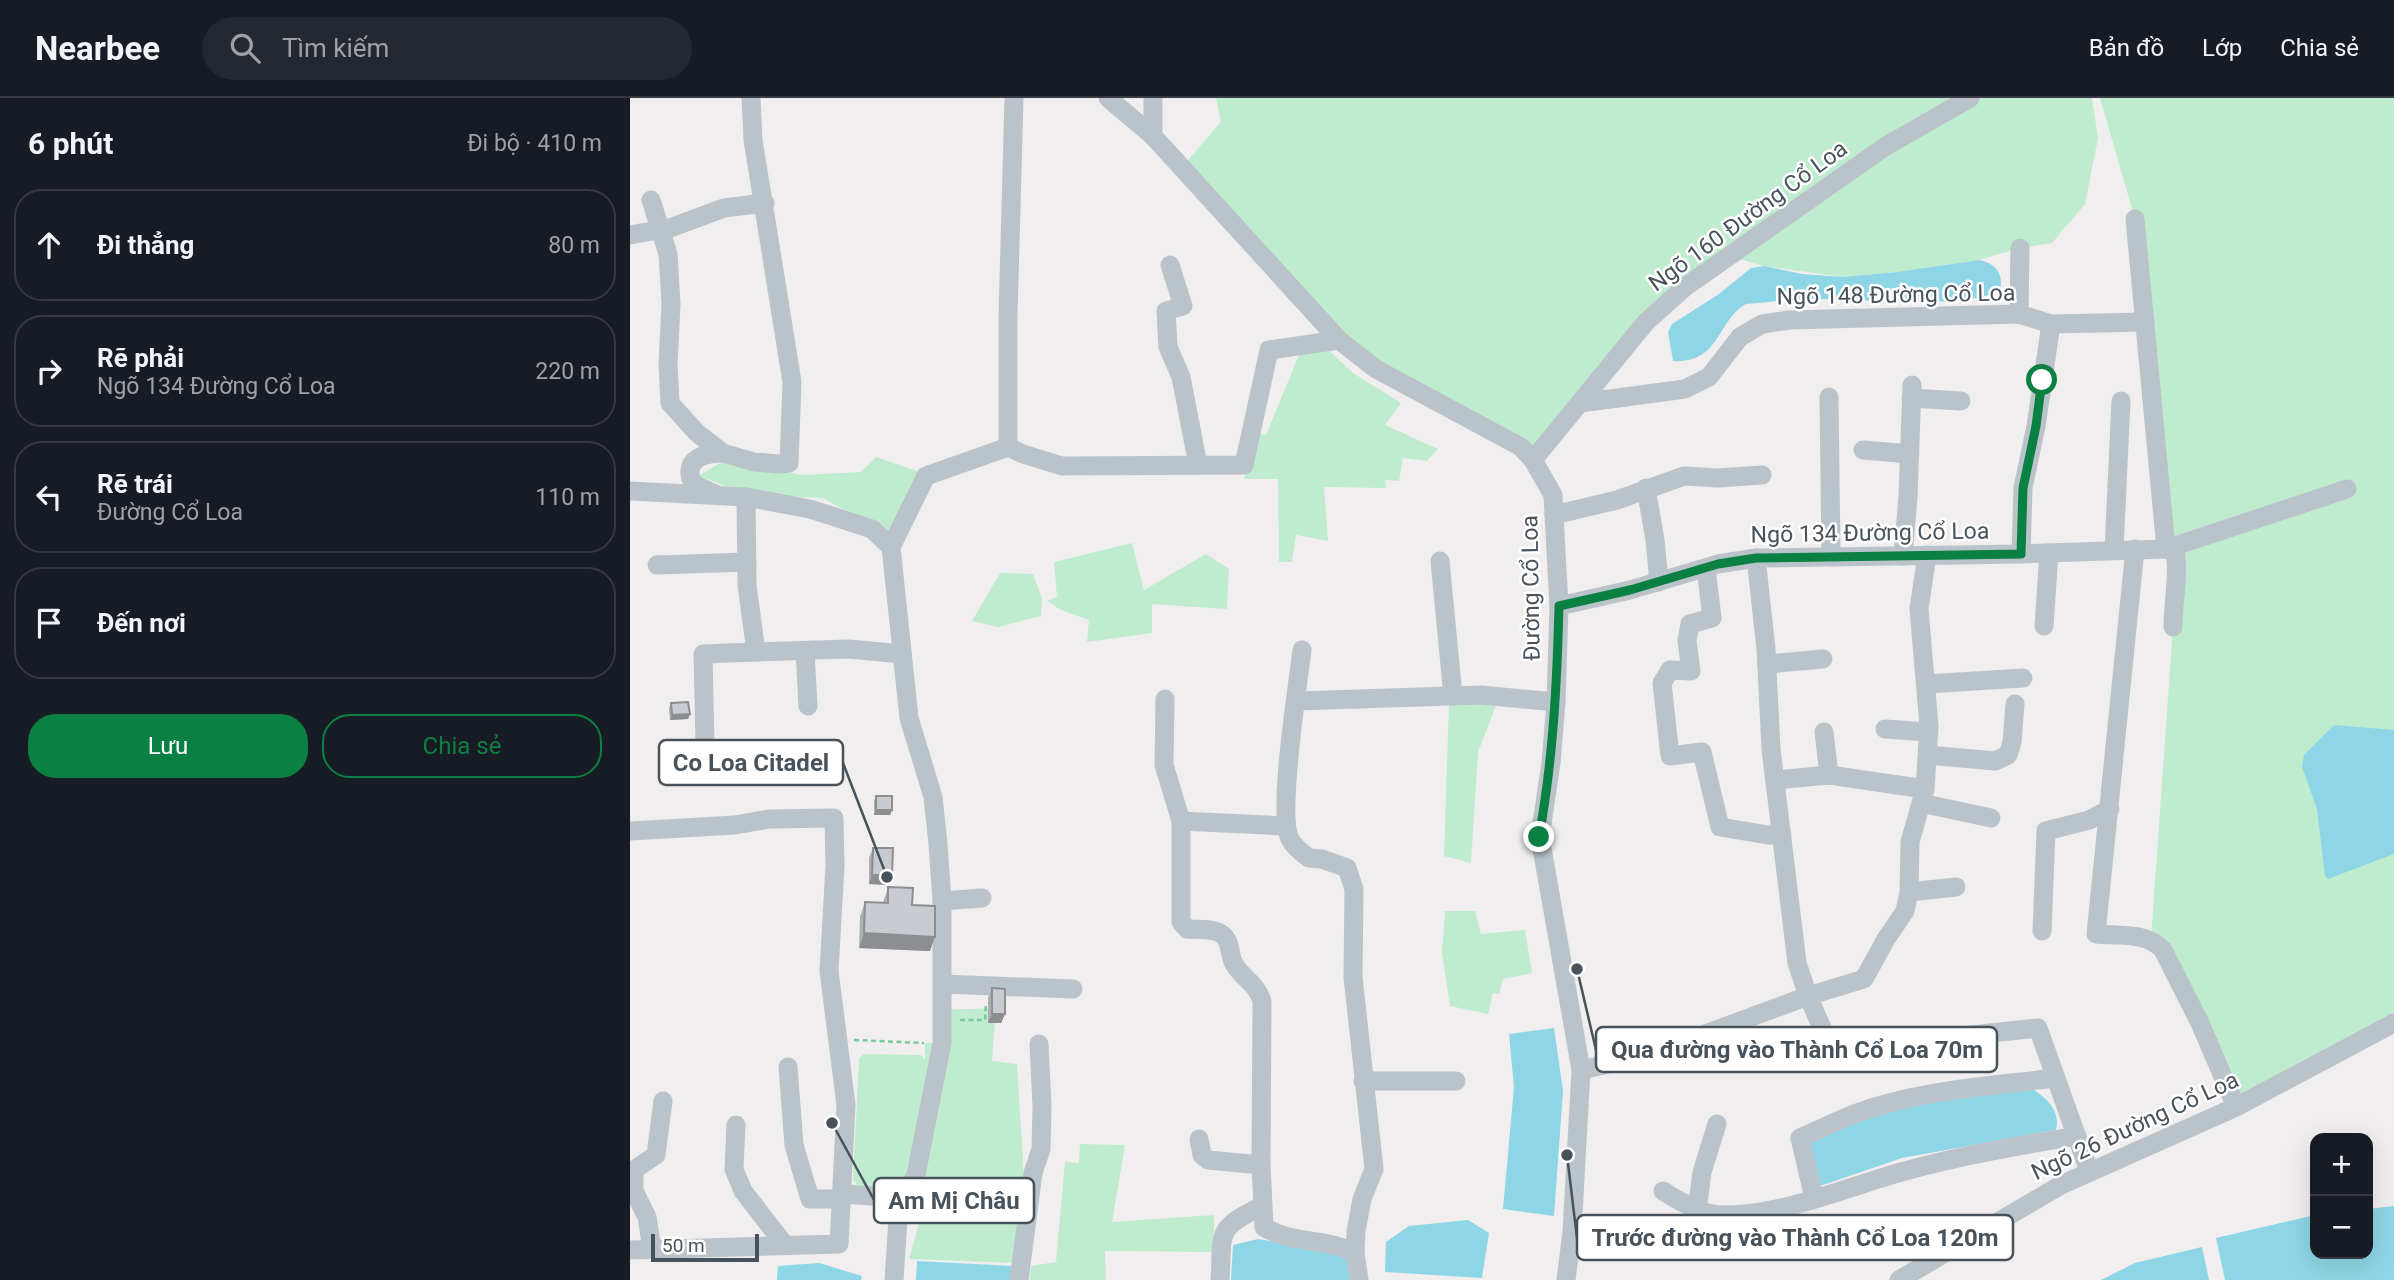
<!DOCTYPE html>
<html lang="vi">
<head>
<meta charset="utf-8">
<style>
  :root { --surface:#171b24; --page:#242831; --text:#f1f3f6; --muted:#9ea1a6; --line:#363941; --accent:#0b8043 }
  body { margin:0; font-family:Roboto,sans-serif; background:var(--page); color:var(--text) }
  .controls { position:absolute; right:21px; bottom:21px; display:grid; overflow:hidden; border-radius:14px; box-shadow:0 7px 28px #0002 }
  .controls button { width:63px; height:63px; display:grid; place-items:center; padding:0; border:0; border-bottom:2px solid var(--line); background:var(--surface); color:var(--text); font:35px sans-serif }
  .scale { position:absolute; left:21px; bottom:18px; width:108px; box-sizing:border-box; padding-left:7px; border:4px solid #47525a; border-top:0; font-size:19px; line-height:24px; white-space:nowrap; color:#47525a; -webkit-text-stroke:5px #fff; paint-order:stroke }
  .stop { position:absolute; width:21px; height:21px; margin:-16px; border:5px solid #0b8043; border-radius:50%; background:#fff }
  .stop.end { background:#0b8043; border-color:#fff; box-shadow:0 2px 7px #0008 }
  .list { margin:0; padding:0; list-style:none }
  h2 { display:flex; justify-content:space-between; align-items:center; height:91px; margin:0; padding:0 28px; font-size:30px }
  h2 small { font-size:23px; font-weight:400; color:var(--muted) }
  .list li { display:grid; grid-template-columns:46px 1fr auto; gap:21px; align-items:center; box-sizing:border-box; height:112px; margin:0 14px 14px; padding:0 14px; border:2px solid var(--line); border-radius:28px }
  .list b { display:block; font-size:26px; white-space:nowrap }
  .list p { margin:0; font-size:23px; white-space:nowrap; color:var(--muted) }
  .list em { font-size:23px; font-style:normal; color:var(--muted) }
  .actions { display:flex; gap:14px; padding:21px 28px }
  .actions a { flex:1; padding:16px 0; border:2px solid var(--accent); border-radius:28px; text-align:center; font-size:24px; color:var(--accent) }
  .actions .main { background:var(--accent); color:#fff }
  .icon { flex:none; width:38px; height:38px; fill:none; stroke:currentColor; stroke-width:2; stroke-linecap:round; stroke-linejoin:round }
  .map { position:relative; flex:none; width:1764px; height:1182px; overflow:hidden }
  header { display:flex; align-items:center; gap:42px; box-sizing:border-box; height:98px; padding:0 35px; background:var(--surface); border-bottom:2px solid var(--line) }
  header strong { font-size:33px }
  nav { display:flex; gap:38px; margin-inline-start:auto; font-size:24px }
  .search { width:490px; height:63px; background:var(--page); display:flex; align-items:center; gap:18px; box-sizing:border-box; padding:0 24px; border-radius:38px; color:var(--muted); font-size:26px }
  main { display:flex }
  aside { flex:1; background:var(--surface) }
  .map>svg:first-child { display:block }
  .green { fill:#bfeccf }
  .water { fill:#8ed6e6 }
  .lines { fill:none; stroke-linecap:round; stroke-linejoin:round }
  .path { stroke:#79c89f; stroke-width:2.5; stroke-dasharray:5 3.5; stroke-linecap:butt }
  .minor { stroke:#bac3ca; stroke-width:19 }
  .wall { fill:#acafb3 }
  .shaded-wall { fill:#8c8e92 }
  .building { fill:#c8cbd0; stroke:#8c8e92; stroke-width:2 }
  .route { stroke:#0b8043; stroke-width:9 }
  .labels { text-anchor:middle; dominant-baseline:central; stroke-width:5; stroke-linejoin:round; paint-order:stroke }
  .street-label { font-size:23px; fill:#47525a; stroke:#fff }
  .leader { fill:none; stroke:#47525a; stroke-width:2.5 }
  .callout-dot { fill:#47525a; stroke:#fff; stroke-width:2.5 }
  .callout { fill:#fff; stroke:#47525a; stroke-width:2.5 }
  .callout-label { font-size:24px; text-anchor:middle; font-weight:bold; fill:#47525a }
</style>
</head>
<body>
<header>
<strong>Nearbee</strong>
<div class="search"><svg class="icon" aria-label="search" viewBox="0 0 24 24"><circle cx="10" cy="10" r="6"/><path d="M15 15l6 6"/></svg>Tìm kiếm</div>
<nav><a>Bản đồ</a><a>Lớp</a><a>Chia sẻ</a></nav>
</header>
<main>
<aside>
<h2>6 phút<small>Đi bộ · 410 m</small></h2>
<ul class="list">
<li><svg class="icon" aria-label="ahead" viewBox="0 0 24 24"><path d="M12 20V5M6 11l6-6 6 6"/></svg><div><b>Đi thẳng</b></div><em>80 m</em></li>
<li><svg class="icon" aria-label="right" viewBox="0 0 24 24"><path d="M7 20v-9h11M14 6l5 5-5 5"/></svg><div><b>Rẽ phải</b><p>Ngõ 134 Đường Cổ Loa</p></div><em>220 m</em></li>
<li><svg class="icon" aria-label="left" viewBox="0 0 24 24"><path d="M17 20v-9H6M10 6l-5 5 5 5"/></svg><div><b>Rẽ trái</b><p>Đường Cổ Loa</p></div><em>110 m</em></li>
<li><svg class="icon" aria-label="arrive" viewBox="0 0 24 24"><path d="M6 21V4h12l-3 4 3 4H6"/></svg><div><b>Đến nơi</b></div></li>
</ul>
<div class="actions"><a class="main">Lưu</a><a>Chia sẻ</a></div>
</aside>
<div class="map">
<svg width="1764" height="1182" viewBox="0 0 1764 1182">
  <rect width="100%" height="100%" fill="#f0eeee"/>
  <g class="green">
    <path d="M586,0H1462L1468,40L1455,106L1422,145L1390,150L1349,162L1267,174L1213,179L1134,168L1099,158L1016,224L903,362L746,271L552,69L591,24Z"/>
    <path d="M1470,0H1764V929L1606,1009L1521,841L1543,529L1505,121Z"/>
    <path d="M694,248L723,275L771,305L755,327L808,351L797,363L773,360L769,383L755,382L756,390L694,389L698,443L666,437L662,464H649L648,381H614L629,335L636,337L669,257Z"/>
    <path d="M246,359L290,374L259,437L193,400L121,397L68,378L97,361L171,377L231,374Z"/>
    <path d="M502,445L514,492L576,456L599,471L597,511L522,506V535L457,544L459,522L431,512L417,503L427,499L424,464Z"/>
    <path d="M370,475L403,476L412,500L411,518L368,529L342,523Z"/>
    <path d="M819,604L867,605L848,654L841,765L814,758Z"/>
    <path d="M815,813H845L851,836L895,832L902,875L873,881L869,896L863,895L858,916L820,908L812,855Z"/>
    <path d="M366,910L362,963L387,966L394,1081L388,1165L279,1161L300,1086H278L265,1090L229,1089L223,1082L229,961L233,956L291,957L295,962V945H311L312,912Z"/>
    <path d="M450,1046L495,1047L482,1124L584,1117V1154L475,1153L476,1182H400L401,1168L426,1164L435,1064L449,1065Z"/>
  </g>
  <g class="water">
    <path d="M1349,162C1365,165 1374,175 1370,192C1335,213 1226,200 1181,201C1160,201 1138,204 1116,206C1087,222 1090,266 1043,263L1038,234L1042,226L1089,196L1121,170L1134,168L1172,176L1213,179L1267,174Z"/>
    <path d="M1704,627L1764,632V756L1698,781L1695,778L1687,711L1672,669L1674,657Z"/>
    <path d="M924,930L933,993L924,1118L873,1111L884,989L879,936Z"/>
    <path d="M1400,989C1415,1000 1431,1010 1426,1032L1272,1060L1184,1090L1175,1043L1283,1003Z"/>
    <path d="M1764,1108V1182H1595L1586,1140L1685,1117V1156H1738V1111Z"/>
    <path d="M838,1122L859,1135L852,1180L755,1174L756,1144L779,1128Z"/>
    <path d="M628,1141L715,1155L721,1182H601L603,1147Z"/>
    <path d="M1572,1149L1579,1182H1471L1505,1165Z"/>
    <path d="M287,1163L383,1168V1182H286Z"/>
    <path d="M189,1165L232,1178L231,1182H147L148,1168Z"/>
  </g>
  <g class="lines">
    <g class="path">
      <path d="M330,922H355L356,905"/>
      <path d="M224,942L294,945"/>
    </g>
    <g class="minor">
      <path d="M478,0L523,38L709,242L746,271L891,349L903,362L923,397L924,417L929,508L926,604L921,665L910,739L951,972L942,1134L936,1182"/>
      <path d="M523,0V38"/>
      <path d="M21,102L38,156L41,206L38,267L40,305L67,335L93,355L124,364L149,366L159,365L162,284L123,42L121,0"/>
      <path d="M1505,121L1536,451"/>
      <path d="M0,137L40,130L94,110L135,105"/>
      <path d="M540,167L553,208L536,213L538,249L551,279L568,367"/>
      <path d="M1389,216L1390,150"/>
      <path d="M1199,299L1201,459"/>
      <path d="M1281,300L1331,303"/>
      <path d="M950,305L1055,291L1079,279L1110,239L1132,226L1159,222L1389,216L1421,226L1515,224"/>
      <path d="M378,349V218L384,0"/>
      <path d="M1233,352L1280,356"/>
      <path d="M903,362L1016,224L1055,189L1256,48L1340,0"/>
      <path d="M1016,390L1025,442L1029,484"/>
      <path d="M0,393L116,399L180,411L242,431L261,449"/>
      <path d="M85,396C78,393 70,390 65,386C60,382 61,381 60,376C59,358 79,355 93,355"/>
      <path d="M116,399L117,487L126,554L219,551L272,556"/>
      <path d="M924,417L987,402L1054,378L1088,380L1132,377"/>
      <path d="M1505,451L1466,836C1489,838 1517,834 1533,852L1570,925L1606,1009"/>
      <path d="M1484,452L1491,303"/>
      <path d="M1391,456L1393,390L1406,328L1421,226"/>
      <path d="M1273,458L1278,399L1282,287"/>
      <path d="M1126,460L1136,551L1141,651L1167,865L1178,898L1203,955L1267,945L1408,930L1459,1073"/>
      <path d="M810,463L823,598"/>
      <path d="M27,467L117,464"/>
      <path d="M1076,470L1082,520L1060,526L1057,543L1061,573L1040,572L1032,585L1040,658L1072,654L1090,729L1138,737H1152"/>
      <path d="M929,508L1000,492L1088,466L1126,460L1391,456L1536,451L1717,391"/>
      <path d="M1414,528L1419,455"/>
      <path d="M1543,529C1543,501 1550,475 1544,448"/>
      <path d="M672,552C668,586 647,717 660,741C664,749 672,755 679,760L692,761L717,770L724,791L723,879L744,1071L732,1101L726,1133L725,1155"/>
      <path d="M175,553L178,608"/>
      <path d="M1137,566L1193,561"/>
      <path d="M1297,586L1393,580"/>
      <path d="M535,601L534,667L551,723V824L557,831C567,832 581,830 590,835C601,841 599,854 603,864C611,880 626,884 632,903L631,1067L634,1129C664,1147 694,1139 725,1155L729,1182"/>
      <path d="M666,603L851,597L926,604"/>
      <path d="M1255,631L1299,634"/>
      <path d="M1194,634L1199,677"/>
      <path d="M75,645L73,556L126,554"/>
      <path d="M1298,657L1365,663L1378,657L1382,644L1385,606"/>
      <path d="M1145,682L1199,677L1295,691"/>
      <path d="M1291,705L1361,720"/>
      <path d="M551,723L656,728"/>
      <path d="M0,733L105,727L139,721L204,720L205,768L199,873L216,1007L209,1146L0,1152"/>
      <path d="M1279,794L1326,789"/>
      <path d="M312,803L352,800"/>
      <path d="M1412,833L1416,733L1459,722L1480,711"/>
      <path d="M313,886L443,891"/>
      <path d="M158,969L164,1047L180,1101H212"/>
      <path d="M951,972L992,963L1051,945L1178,898L1234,881L1256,841L1275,813L1279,794L1280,744L1295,691L1299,628L1289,511L1297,457"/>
      <path d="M733,983H826"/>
      <path d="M106,1027L104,1071L113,1093L155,1147"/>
      <path d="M569,1041L572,1057L578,1062L631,1067"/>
      <path d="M1033,1093C1053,1105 1072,1118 1097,1117C1152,1117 1215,1090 1268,1075C1327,1058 1387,1048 1447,1038"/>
      <path d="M213,1096L255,1099L269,1105"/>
      <path d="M1184,1100L1170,1040C1188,1032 1206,1023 1224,1016C1287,992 1361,988 1426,980"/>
      <path d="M1067,1113L1072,1074L1087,1026"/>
      <path d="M22,1151L17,1119L4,1093V1072L26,1057L33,1003"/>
      <path d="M264,1182L269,1105L286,1077L312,945V803L308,746L303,699L279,620L261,449L296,378L378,349L393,356L432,368L614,367L639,252L709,242"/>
      <path d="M389,1182L403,1075L411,1051L412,1008L409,946"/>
      <path d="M590,1182C593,1133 585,1131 632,1108"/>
      <path d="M1269,1182L1431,1087L1606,1009L1764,925"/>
    </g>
  </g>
  <g class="wall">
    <path d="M41,605L60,616L58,621L40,622L39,610Z"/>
    <path d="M246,698L262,712L260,717H244V703Z"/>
    <path d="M243,750L262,777L259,787L239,786V760Z"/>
    <path d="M258,789L282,807L300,853L229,850L230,819L235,804L253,805Z"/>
    <path d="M362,890L375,916L371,925H358V900Z"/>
  </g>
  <g class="shaded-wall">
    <path d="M60,616L58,621L40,622L42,617Z"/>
    <path d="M246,712H262L260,717H244Z"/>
    <path d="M242,777H262L259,787L239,786Z"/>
    <path d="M234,835L305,839L300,853L229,850Z"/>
    <path d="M362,916H375L371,925H358Z"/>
  </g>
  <g class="building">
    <path d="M58,604L60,616L42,617L41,605Z"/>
    <rect x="246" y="698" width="16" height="14"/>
    <path d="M243,750H263L262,777H242Z"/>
    <path d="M258,789L283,790L282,807L305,808V839L234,835L235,804L258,805Z"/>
    <path d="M362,890L375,891V916H362Z"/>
  </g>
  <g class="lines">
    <path class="route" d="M909,739C923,662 927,586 929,508L1000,492L1088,466L1126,460L1391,456L1393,390L1406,328L1412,282"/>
  </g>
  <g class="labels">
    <g class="street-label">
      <text transform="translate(1118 118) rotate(-36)">Ngõ 160 Đường Cổ Loa</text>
      <text transform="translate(1266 197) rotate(-1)">Ngõ 148 Đường Cổ Loa</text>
      <text transform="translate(1240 435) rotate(-1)">Ngõ 134 Đường Cổ Loa</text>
      <text transform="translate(901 490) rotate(-91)">Đường Cổ Loa</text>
      <text transform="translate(1505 1028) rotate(-25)">Ngõ 26 Đường Cổ Loa</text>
    </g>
  </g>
  <path class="leader" d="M257 779L213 665M947 871L966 952M202 1025L244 1102M937 1057L947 1140"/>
  <g class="callout-dot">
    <circle cx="257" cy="779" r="7"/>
    <circle cx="947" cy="871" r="7"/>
    <circle cx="202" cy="1025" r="7"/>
    <circle cx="937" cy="1057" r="7"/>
  </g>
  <g class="callout">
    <rect x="29" y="642" width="184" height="45" rx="7"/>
    <rect x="966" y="929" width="401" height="45" rx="7"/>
    <rect x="244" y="1080" width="160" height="45" rx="7"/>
    <rect x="947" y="1117" width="436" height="45" rx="7"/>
  </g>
  <g class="callout-label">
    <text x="121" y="673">Co Loa Citadel</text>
    <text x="1167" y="960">Qua đường vào Thành Cổ Loa 70m</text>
    <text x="324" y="1111">Am Mị Châu</text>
    <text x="1165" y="1148">Trước đường vào Thành Cổ Loa 120m</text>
  </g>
</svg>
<div class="controls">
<button>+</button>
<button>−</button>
</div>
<div class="scale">50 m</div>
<div class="stop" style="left:1412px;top:282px"></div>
<div class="stop end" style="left:909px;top:739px"></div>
</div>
</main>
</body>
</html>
